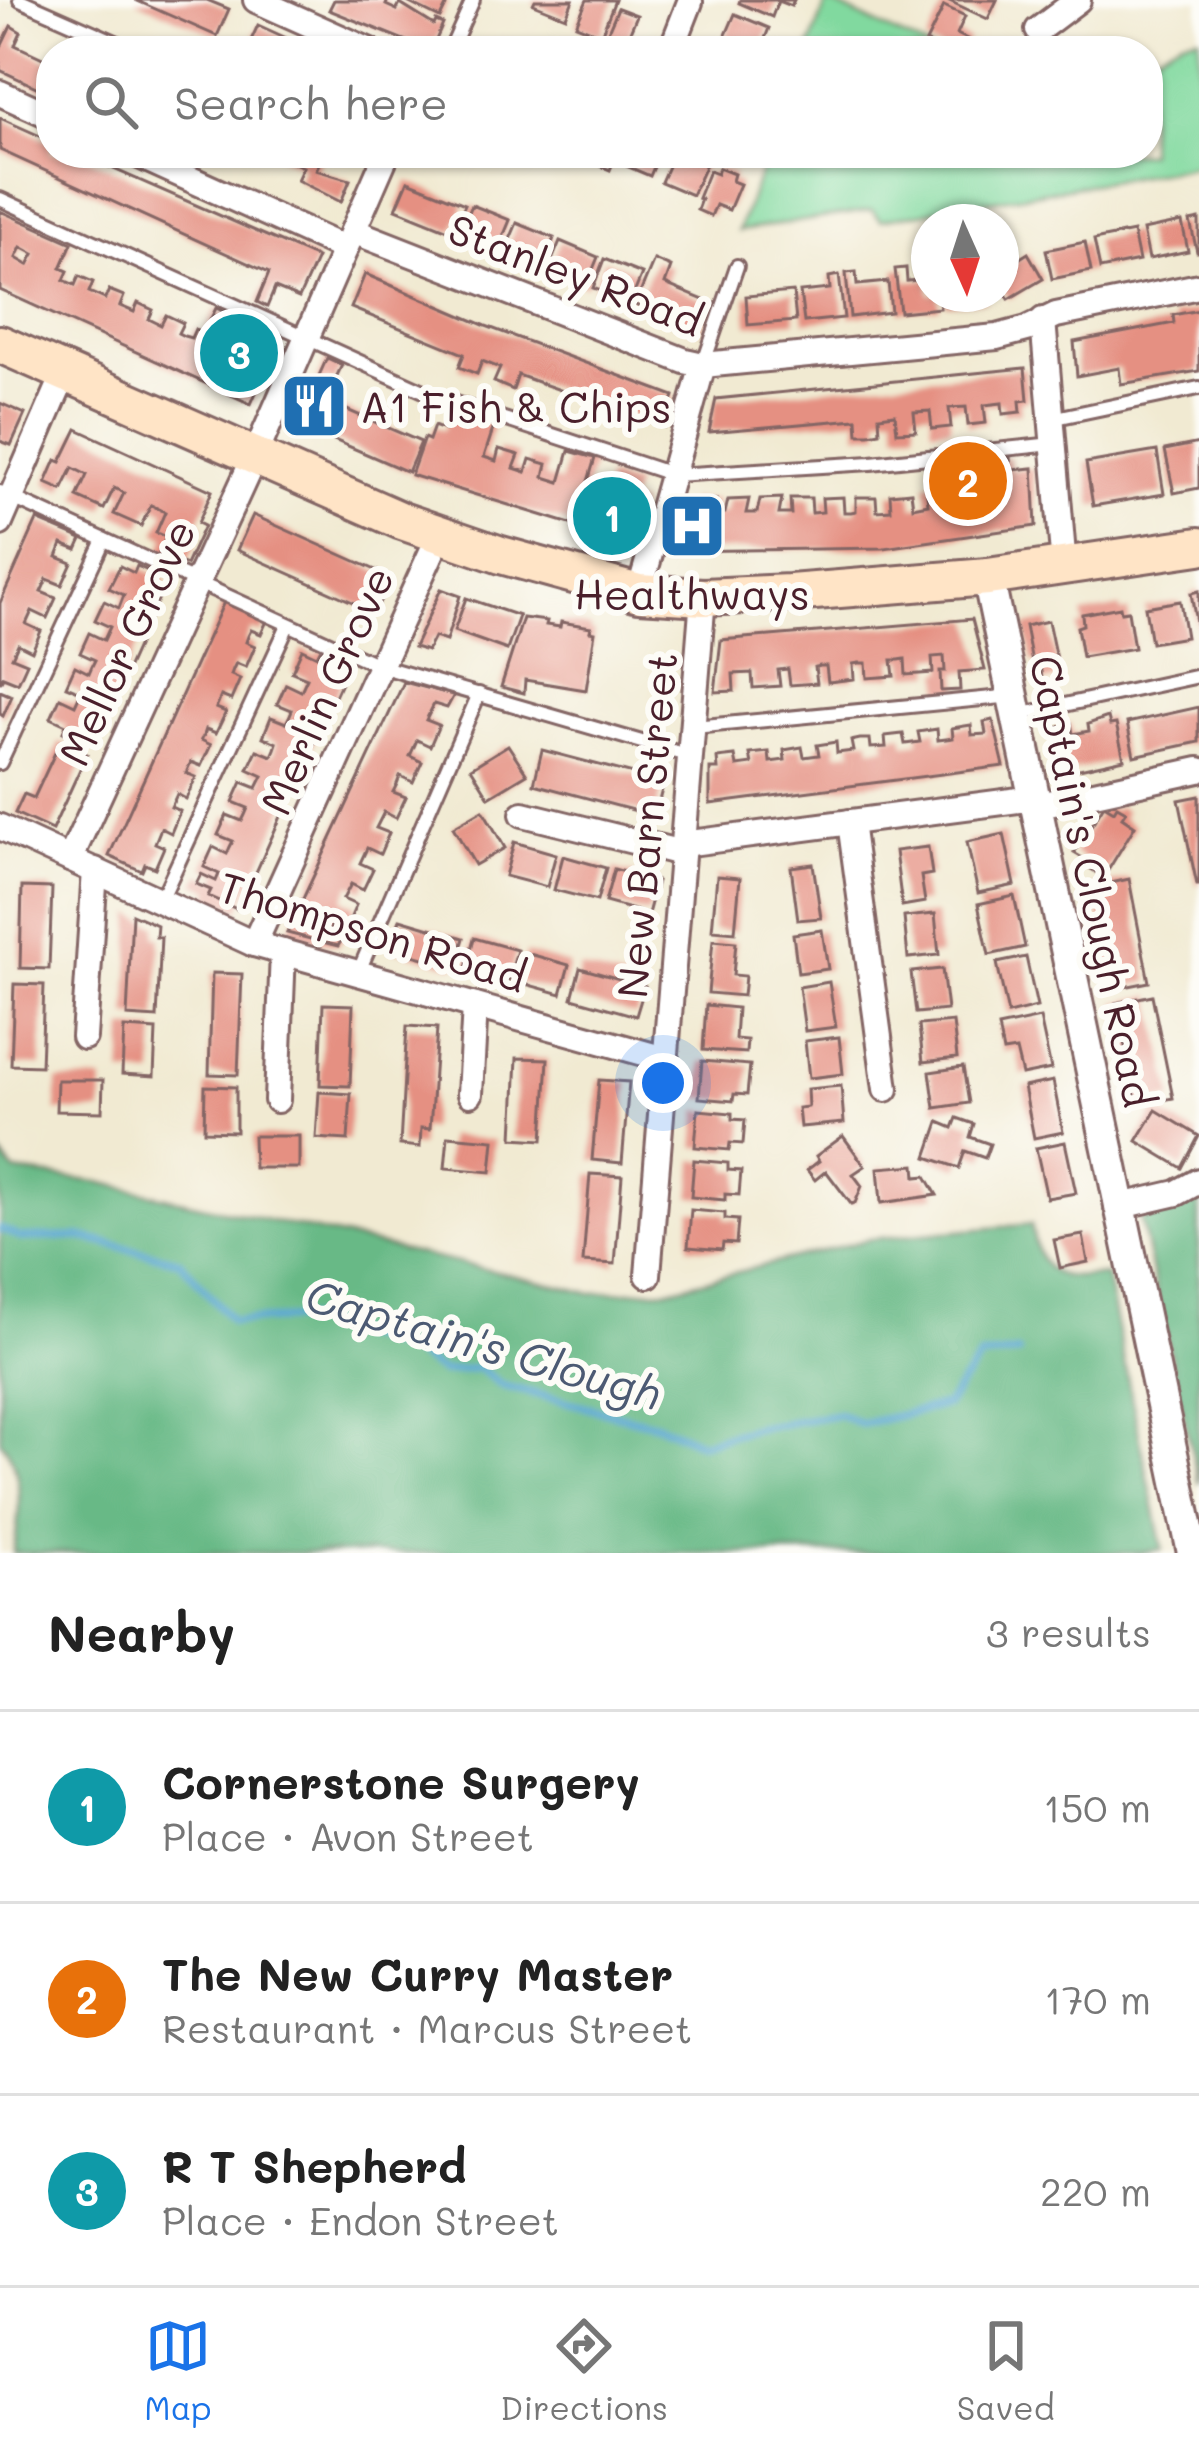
<!DOCTYPE html>
<html lang="en">
<head>
<meta charset="utf-8">
<style>
  :root { --surface:#fff; --page:#f6f6f6; --text:#222; --muted:#767676; --line:#e0e0e0; --accent:#1a73e8 }
  body { margin:0; font-family:Mali,sans-serif; background:var(--page); color:var(--text) }
  .compass { position:absolute; left:911px; top:204px; width:108px; height:108px; border-radius:50%; background:var(--surface); box-shadow:0 3px 9px #0004; rotate:177deg }
  .you { position:absolute; left:663px; top:1083px; width:42px; height:42px; margin:-30px; border:9px solid #fff; border-radius:50%; background:#1a73e8; box-shadow:0 0 0 18px #1a73e833 }
  .badge { display:grid; place-items:center; width:78px; height:78px; border-radius:50%; background:var(--accent); color:#fff; font-size:39px; font-weight:700 }
  .pin { position:absolute; translate:-50% -50%; border:6px solid #fff; box-shadow:0 3px 12px #0006 }
  .list { margin:0; padding:0; list-style:none }
  h2 { display:flex; justify-content:space-between; align-items:center; height:156px; margin:0; padding:0 48px; font-size:51px }
  h2 small { font-size:39px; font-weight:400; color:var(--muted) }
  .list li { display:grid; grid-template-columns:78px 1fr auto; gap:36px; align-items:center; box-sizing:border-box; height:192px; padding:0 48px; border-top:3px solid var(--line) }
  .list b { display:block; font-size:45px; white-space:nowrap }
  .list p { margin:0; font-size:39px; white-space:nowrap; color:var(--muted) }
  .list em { font-size:39px; font-style:normal; color:var(--muted) }
  .icon { flex:none; width:66px; height:66px; fill:none; stroke:currentColor; stroke-width:2; stroke-linecap:round; stroke-linejoin:round }
  .map { position:relative; flex:none; width:1199px; height:1553px; overflow:hidden }
  .search { position:absolute; background:var(--surface); box-shadow:0 3px 9px #0004; left:36px; right:36px; top:36px; height:132px; display:flex; align-items:center; gap:30px; box-sizing:border-box; padding:0 42px; border-radius:48px; color:var(--muted); font-size:45px }
  .sheet { height:732px; background:var(--surface) }
  nav { display:flex; justify-content:space-around; align-items:center; box-sizing:border-box; height:168px; border-top:3px solid var(--line); background:var(--surface); font-size:33px; color:var(--muted) }
  nav a { display:grid; justify-items:center; gap:6px }
  nav .on { color:var(--accent) }
  .map>svg:first-child { display:block }
  .green { fill:#81d99f; stroke:#667c65; stroke-width:3 }
  .forest { fill:#68b986; stroke:#596c58; stroke-width:3 }
  .lines { fill:none; stroke-linecap:round; stroke-linejoin:round }
  .stream { stroke:#4fa3cb; stroke-width:8 }
  .building { fill:#e59082; fill-rule:evenodd }
  .service-casing { stroke:#846665; stroke-width:18 }
  .minor-casing { stroke:#846665; stroke-width:30 }
  .tertiary-casing { stroke:#846665; stroke-width:36 }
  .secondary-casing { stroke:#846665; stroke-width:42 }
  .service { stroke:#fff; stroke-width:12 }
  .minor { stroke:#fff; stroke-width:24 }
  .tertiary { stroke:#fff; stroke-width:30 }
  .secondary { stroke:#ffe4c6; stroke-width:36 }
  .labels { text-anchor:middle; dominant-baseline:central; stroke-width:12; stroke-linejoin:round; paint-order:stroke }
  .street-label { font-size:42px; fill:#4a1f2b; stroke:#fdfcf7 }
  .poi-label { font-size:42px; fill:#4a1f2b; stroke:#fdfcf7; text-anchor:start }
  .water-label { font-size:45px; font-style:italic; fill:#4c5a73; stroke:#fdfcf7 }
</style>
</head>
<body>
<div class="map">
<svg width="1199" height="1553" viewBox="0 0 1199 1553">
  <rect width="100%" height="100%" fill="#fdfcf7"/>
  <filter id="ink" filterUnits="userSpaceOnUse"><feTurbulence type="fractalNoise" baseFrequency=".00833" numOctaves="2"/><feDisplacementMap in="SourceGraphic" scale="24" xChannelSelector="R" yChannelSelector="G"/><feConvolveMatrix kernelMatrix="1 2 1 2 8 2 1 2 1" color-interpolation-filters="sRGB"/></filter>
  <filter id="wash" filterUnits="userSpaceOnUse"><feTurbulence type="fractalNoise" baseFrequency=".004" numOctaves="4" result="noise"/><feDisplacementMap in="SourceGraphic" scale="48" xChannelSelector="R" yChannelSelector="G"/><feGaussianBlur stdDeviation="2.7" result="paint"/><feColorMatrix in="noise" values="0 0 0 0 0 0 0 0 0 0 0 0 0 0 0 0 0 1.4 0 .05"/><feComposite in="paint" operator="in"/></filter>
  <g filter="url(#wash)">
    <rect width="100%" height="100%" fill="#f1ead2"/>
    <g class="green">
      <path d="M827,2L835,5L933,51H808Z"/>
      <path d="M1199,36V165L881,220L872,210L738,231L768,153H1148V58L1182,39Z"/>
    </g>
    <g class="forest">
      <path d="M0,1154L15,1172L99,1182L591,1293L670,1289L870,1239L1031,1224C1041,1278 1053,1280 1106,1275L1163,1549L1140,1553H13C20,1518 26,1468 0,1440Z"/>
      <path d="M1199,1195V1484L1140,1219L1185,1205Z"/>
    </g>
    <g class="lines">
      <path class="stream" d="M0,1229L21,1238L80,1237L180,1261L232,1321L308,1319L410,1351L441,1372L478,1368L503,1386L660,1425L700,1443L755,1428L839,1414L861,1424L946,1405L980,1358L1018,1353"/>
    </g>
    <g id="blocks">
      <g class="building">
        <path d="M135,0H207L229,9L217,36Z"/>
        <path d="M334,0H388L386,5L397,10L400,4L434,25L436,21L443,24L431,51L329,10Z"/>
        <path d="M403,0H449L440,18Z"/>
        <path d="M535,0H573L566,17L533,4Z"/>
        <path d="M587,0H615L601,35L576,25Z"/>
        <path d="M740,0H794L791,6L778,1L772,17L739,3Z"/>
        <path d="M947,0H997L988,19Z"/>
        <path d="M944,6L965,16L957,34L969,40L964,51H945L926,42Z"/>
        <path d="M618,8L637,15L622,51L603,43Z"/>
        <path d="M735,14L769,28L760,51H719Z"/>
        <path d="M258,25L315,51H246Z"/>
        <path d="M11,26L21,32L15,45L51,62V94L0,70V49Z"/>
        <path d="M0,118L51,141V153H77L317,258L299,298L275,288L267,307L257,302L269,273L0,150Z"/>
        <path d="M280,153H324L316,170L350,180L341,202L297,180L303,167L279,156Z"/>
        <path d="M580,153H617L610,170L579,157Z"/>
        <path d="M623,153H660L650,176L619,163Z"/>
        <path d="M674,153L706,164L692,195L661,182Z"/>
        <path d="M719,168L734,174L732,181L740,184L729,210L716,205L711,216L697,210L701,199L698,198L709,171L717,174Z"/>
        <path d="M408,181L465,204L453,232L396,209Z"/>
        <path d="M472,205L510,220L498,249L460,233Z"/>
        <path d="M0,211L72,243L61,268L68,271L64,280L75,285L79,276L93,282L89,292L105,299L109,290L124,296L120,306L134,312L138,303L153,310L149,319L161,325L166,315L183,323L178,333L184,336L191,338L195,329L204,333L216,308L233,316L216,352L224,355L237,318L259,328L240,362L255,369L268,332L280,337L251,404L0,290ZM21,247L34,254L28,265L16,258Z"/>
        <path d="M1199,219V252H1197L1190,221Z"/>
        <path d="M1182,222L1188,251L1149,259L1143,230Z"/>
        <path d="M517,223L554,238L543,267L505,251Z"/>
        <path d="M1133,232L1139,261L1100,269L1094,240Z"/>
        <path d="M560,241L598,257L586,286L548,270Z"/>
        <path d="M1085,242L1091,271L1052,279L1046,250Z"/>
        <path d="M1028,253L1043,279L1009,299L1001,287V270Z"/>
        <path d="M604,259L642,274L630,303L593,288Z"/>
        <path d="M654,260L671,267L665,284L711,303L700,332L635,305Z"/>
        <path d="M906,268L907,281L929,279V294H938L940,308L900,312L895,269Z"/>
        <path d="M856,272L857,285L888,282L891,312L850,317L846,273Z"/>
        <path d="M365,274L486,326L674,396L664,427L518,375L513,390L494,382L500,368L482,361L477,374L459,367L464,354L351,308Z"/>
        <path d="M839,275L844,318L804,322L800,292L830,289L829,277Z"/>
        <path d="M793,292L796,321L748,325L746,296Z"/>
        <path d="M945,294H986V301L946,305Z"/>
        <path d="M1199,310V371L1121,384L1119,368L1077,376L1074,342L1174,323L1173,315Z"/>
        <path d="M327,358L342,365L334,382L326,379L323,385L338,392L333,404L421,442L408,472L297,424Z"/>
        <path d="M1025,368L1028,400L1020,401L1021,412L1003,414L1002,403L984,405L986,423L968,425L966,407L949,408L951,427L941,428L932,429L930,411L914,412L916,431L897,432L895,414L879,416L880,432L869,434H858L857,419L709,432L716,399Z"/>
        <path d="M0,403L25,414L11,445L0,441Z"/>
        <path d="M450,411L494,426L484,457L496,461L499,449L519,455L514,468L526,472L530,459L547,464L544,477L560,482L569,451L595,458L586,488L603,493L607,477L635,485L630,501L640,504L629,542L411,475L424,438L429,440L434,426L444,430Z"/>
        <path d="M77,429L212,491L198,523L204,526L186,565L159,553L166,537L156,533L165,512L151,505L141,526L114,514L124,493L114,488L104,509L77,497L87,475L73,468L62,490L46,483L56,460L61,462Z"/>
        <path d="M1199,443V488L1174,493L1165,450Z"/>
        <path d="M1157,451L1164,494L1093,506L1086,463Z"/>
        <path d="M1010,457L1011,470L1033,468L1036,526L884,548L678,551L690,500H716L713,513H725L728,500L749,499L746,513H757L760,499L782,498L779,514H791L790,498H811L812,513L823,512L822,498L843,497L844,512H851L856,511V497H876L877,511L891,510L890,494L911,492L913,507L928,504L926,484L936,483L950,481L952,501L964,500L960,462Z"/>
        <path d="M253,515L391,577L375,612L237,550Z"/>
        <path d="M37,520L82,539L77,550L62,544L57,557L72,563L62,585L47,579L41,592L56,598L47,618L32,611L26,624L41,631L32,651L18,644L12,657L27,663L18,683L3,677L0,683V603Z"/>
        <path d="M120,566L134,573L137,566L167,580L93,745L63,732L66,725L51,718L60,698L75,705L81,692L66,686L75,666L89,673L92,666L95,660L80,653L89,633L104,640L110,627L95,620L104,601L119,608L124,595L109,588Z"/>
        <path d="M441,589L460,596L446,641L434,637L427,651L414,647Z"/>
        <path d="M1199,591V627L1197,628L1191,593Z"/>
        <path d="M466,598L519,616L507,650L454,631Z"/>
        <path d="M1180,601L1186,637L1151,643L1145,607Z"/>
        <path d="M224,602L267,621L261,634L251,630L248,636L246,642L255,646L246,667L236,663L233,669L231,675L240,679L231,700L221,696L216,708L226,712L216,733L206,729L204,735L201,740L211,745L201,766L191,762L186,773L196,777L186,799L177,794L171,807L180,811L171,833L161,828L155,843L164,847L155,868L145,864L142,871L109,856Z"/>
        <path d="M1120,607L1121,612L1128,611L1134,648L1082,657L1077,627L1083,625L1082,614Z"/>
        <path d="M523,618L547,621L546,625L560,627L561,622L591,627L590,631L595,632L586,690L525,680L524,693L501,687Z"/>
        <path d="M972,619L985,670L959,672L960,690L941,691L940,671H945L944,656L932,657L933,673L906,675L905,659L899,660H892L894,676L867,678L866,663H859L853,664L854,679L828,682L826,666H820L815,667L817,683L790,685L788,669L778,670L780,686L753,688L752,673L733,674L734,691L715,692L721,640Z"/>
        <path d="M1048,621L1060,678L1043,682L1039,661L1032,662L1025,626Z"/>
        <path d="M302,649L317,656L320,650L350,663L239,910L208,896L211,890L196,884L201,874L216,881L219,874L204,867L213,847L227,854L230,847L233,841L218,835L227,815L242,821L245,815L248,808L233,802L242,782L257,788L263,776L248,769L257,750L272,756L275,749L277,743L263,737L271,717L286,723L289,717L292,710L277,704L286,684L301,691L307,678L292,672Z"/>
        <path d="M404,682L454,695L447,708L434,704L426,720L439,725L430,746L417,740L410,756L422,762L413,782L400,776L397,784L393,792L406,797L396,818L384,812L376,828L389,833L380,854L367,848L360,863L373,869L363,890L351,884L343,899L356,905L347,926L334,920L329,931L344,936L338,946L287,933Z"/>
        <path d="M0,691L12,696L3,716L0,714Z"/>
        <path d="M1199,707V742L1134,756L1127,723Z"/>
        <path d="M1108,717L1110,725L1116,724L1124,759L1066,772L1056,727L1071,723L1073,734L1089,731L1088,724Z"/>
        <path d="M993,720L1004,766L710,804V769H718L717,758L735,756L737,766L752,764L750,754L769,752L770,762L785,760L784,750L802,747L804,757L811,756L819,755L817,745L836,742L837,753L853,751L851,741L860,739H870L871,748L886,747L885,736L903,734L905,744L920,742L918,732L937,729L938,740L946,739L953,738L952,728L971,725L972,735L986,734L984,722Z"/>
        <path d="M60,742L87,754L52,830L15,813L24,794L34,798Z"/>
        <path d="M508,745L527,774L489,797L471,768Z"/>
        <path d="M542,750L664,782L655,816L534,784Z"/>
        <path d="M1199,796V885H1197L1179,800Z"/>
        <path d="M1104,805L1114,811L1117,806L1126,811L1122,817L1135,826L1104,877L1081,863L1084,859L1074,853Z"/>
        <path d="M483,810L505,848L475,865L453,827Z"/>
        <path d="M1004,834L1015,885L978,893L967,842Z"/>
        <path d="M514,842L556,854L547,887L505,876Z"/>
        <path d="M928,847L932,874L921,876L925,902L902,906L895,851Z"/>
        <path d="M563,856L606,868L597,901L554,890Z"/>
        <path d="M813,864L821,918L798,920L791,867Z"/>
        <path d="M614,869L657,881L648,914L605,902Z"/>
        <path d="M717,876L740,878L735,932L712,930Z"/>
        <path d="M1129,879L1149,982L1114,989L1093,887Z"/>
        <path d="M22,887L52,888L49,969L20,968Z"/>
        <path d="M1014,896L1025,947L989,955L978,904Z"/>
        <path d="M132,914L157,925L156,937H161L157,1018L127,1016Z"/>
        <path d="M935,914L939,955L908,958L904,917Z"/>
        <path d="M400,919L464,938L456,967L391,949Z"/>
        <path d="M822,930L828,969L798,973L793,934Z"/>
        <path d="M474,938L517,950L509,980L466,968Z"/>
        <path d="M713,940L736,942L733,975L745,976L743,996L708,993Z"/>
        <path d="M526,953L569,965L561,994L518,982Z"/>
        <path d="M1026,957L1037,1007L1008,1014L997,963Z"/>
        <path d="M580,968L645,986L636,1016L572,998Z"/>
        <path d="M942,969L947,1010L916,1013L911,972Z"/>
        <path d="M212,973L242,974L238,1075L209,1074Z"/>
        <path d="M829,982L836,1027L805,1031L799,987Z"/>
        <path d="M14,984L44,985L41,1066L11,1065Z"/>
        <path d="M1152,995L1173,1098L1137,1105L1116,1003Z"/>
        <path d="M323,1004L353,1005L350,1086L320,1085Z"/>
        <path d="M706,1005L737,1008L735,1039L747,1040L746,1053L703,1050Z"/>
        <path d="M1040,1018L1051,1069L1022,1075L1016,1050L1003,1052L998,1027Z"/>
        <path d="M953,1022L957,1058L923,1062L919,1025Z"/>
        <path d="M407,1026L437,1028L430,1129L421,1128L420,1147L400,1145Z"/>
        <path d="M124,1028L156,1030L154,1076L122,1074Z"/>
        <path d="M839,1037L843,1074L809,1078L805,1041Z"/>
        <path d="M517,1058L548,1059L543,1140L513,1138Z"/>
        <path d="M702,1061L750,1065L747,1095L734,1094L733,1101L699,1098Z"/>
        <path d="M963,1067L969,1103L935,1108L930,1072Z"/>
        <path d="M57,1080H103L102,1112L56,1111Z"/>
        <path d="M599,1080L629,1082L622,1163L592,1160Z"/>
        <path d="M1053,1081L1063,1132L1034,1138L1024,1087Z"/>
        <path d="M205,1086L236,1087V1132L204,1131Z"/>
        <path d="M841,1086L844,1123L800,1127L798,1108L808,1107L807,1089Z"/>
        <path d="M319,1092L351,1094L348,1140L316,1138Z"/>
        <path d="M698,1110L732,1113V1119L745,1120L743,1144L730,1143L729,1150L695,1147Z"/>
        <path d="M1156,1110L1199,1136L1182,1168L1137,1141Z"/>
        <path d="M957,1118L974,1124L970,1137L990,1144L985,1158L965,1151L959,1168L927,1157L939,1122L953,1128Z"/>
        <path d="M253,1136H299V1168H254Z"/>
        <path d="M448,1136L494,1140L491,1172L445,1168Z"/>
        <path d="M843,1136L865,1166L853,1174L862,1186L855,1203L851,1204L826,1171L815,1180L807,1170L819,1161L816,1156Z"/>
        <path d="M1065,1142L1076,1193L1047,1198L1036,1148Z"/>
        <path d="M694,1160L728,1163V1170L741,1171L739,1195L725,1194V1200L691,1197Z"/>
        <path d="M915,1165L916,1177L926,1176L937,1195L881,1203L878,1168Z"/>
        <path d="M590,1174L622,1176L615,1264L583,1262Z"/>
        <path d="M691,1210L725,1213V1219L738,1220L736,1244L723,1243L722,1250L688,1247Z"/>
        <path d="M1083,1235L1088,1262L1060,1268L1054,1240Z"/>
      </g>
    </g>
  </g>
  <g filter="url(#ink)">
    <use href="#blocks" fill-opacity="0" stroke="#846665" stroke-width="3"/>
    <g class="lines">
      <defs>
        <g id="service">
          <path d="M20,0L136,51"/>
          <path d="M450,51L473,0"/>
          <path d="M0,199L437,397L674,475L871,463L1053,444"/>
          <path d="M703,365L737,266"/>
          <path d="M1051,419L1199,388"/>
          <path d="M0,492L380,666L690,756"/>
          <path d="M1018,715L1199,676"/>
          <path d="M694,727L1013,696"/>
          <path d="M0,763L104,540"/>
          <path d="M161,900L288,625"/>
          <path d="M358,973L479,694"/>
        </g>
        <g id="minor">
          <path d="M256,0L370,51"/>
          <path d="M1038,30L1078,0"/>
          <path d="M671,51L690,2"/>
          <path d="M0,93L51,116"/>
          <path d="M133,153L345,249"/>
          <path d="M353,231L685,361L703,365L997,337L1027,329L1056,315L1199,286"/>
          <path d="M1043,320L1064,567"/>
          <path d="M0,523L65,373"/>
          <path d="M639,593L703,365"/>
          <path d="M1035,806L1199,770"/>
          <path d="M523,814L682,853"/>
          <path d="M850,822L886,1089"/>
          <path d="M0,827L254,944L665,1059"/>
          <path d="M683,844L1034,798"/>
          <path d="M70,859L254,458L387,153"/>
          <path d="M254,944L440,534"/>
          <path d="M84,1037L95,870"/>
          <path d="M470,1094L475,1006"/>
          <path d="M277,1100L283,952"/>
          <path d="M1117,1207L1177,1193L1199,1181"/>
          <path d="M648,1275L703,597"/>
        </g>
        <path id="tertiary" d="M988,577L1193,1553"/>
        <path id="secondary" d="M0,344L402,521L501,555L639,593L703,597L790,593L988,577L1199,546"/>
      </defs>
      <use href="#service" class="service-casing"/>
      <use href="#minor" class="minor-casing"/>
      <use href="#tertiary" class="tertiary-casing"/>
      <use href="#secondary" class="secondary-casing"/>
      <use href="#service" class="service"/>
      <use href="#minor" class="minor"/>
      <use href="#tertiary" class="tertiary"/>
      <use href="#secondary" class="secondary"/>
    </g>
  </g>
  <defs>
    <symbol id="restaurant-square" viewBox="-11 -11 22 22"><rect x="-9" y="-9" width="18" height="18" rx="4" fill="#1f6fb2" stroke="#fdfcf7"/><path d="M-5-6h1v4h1v-4h1v4h1v-4h1v5L-1.5 .5V6h-2V.5L-5-1ZM5-6V6H3V1.5H1.5Q1.5-4 5-6Z" fill="#fff"/></symbol>
    <symbol id="hospital-square" viewBox="-11 -11 22 22"><rect x="-9" y="-9" width="18" height="18" rx="4" fill="#1f6fb2" stroke="#fdfcf7"/><path d="M-5-5h3v3.5h4V-5h3V5h-3V1.5h-4V5h-3Z" fill="#fff"/></symbol>
  </defs>
  <g fill-rule="evenodd">
    <use href="#restaurant-square" x="276" y="368" width="76" height="76"/>
    <use href="#hospital-square" x="654" y="488" width="76" height="76"/>
  </g>
  <g class="labels">
    <g class="street-label">
      <text transform="translate(576 274) rotate(21)">Stanley Road</text>
      <text transform="translate(126 642) rotate(-65)">Mellor Grove</text>
      <text transform="translate(326 690) rotate(-66)">Merlin Grove</text>
      <text transform="translate(646 825) rotate(-85)">New Barn Street</text>
      <text transform="translate(1093 881) rotate(78)">Captain's Clough Road</text>
      <text transform="translate(373 931) rotate(17)">Thompson Road</text>
    </g>
    <g class="poi-label">
      <text x="360" y="406">A1 Fish &amp; Chips</text>
      <text x="692" y="593" text-anchor="middle">Healthways</text>
    </g>
    <g class="water-label">
      <text transform="translate(484 1343) rotate(16)">Captain's Clough</text>
    </g>
  </g>
</svg>
<svg class="compass" viewBox="-18 -18 36 36"><path d="M0-13l5 13h-10z" fill="#e53935"/><path d="M0 13l5-13h-10z" fill="#767676"/></svg>
<div class="you"></div>
<div class="pin badge" style="left:612px;top:516px;background:#0f9aa8">1</div>
<div class="pin badge" style="left:968px;top:481px;background:#e8710a">2</div>
<div class="pin badge" style="left:239px;top:353px;background:#0f9aa8">3</div>
<div class="search"><svg class="icon" aria-label="search" viewBox="0 0 24 24"><circle cx="10" cy="10" r="6"/><path d="M15 15l6 6"/></svg>Search here</div>
</div>
<section class="sheet">
<h2>Nearby<small>3 results</small></h2>
<ul class="list">
<li><span class="badge" style="background:#0f9aa8">1</span><div><b>Cornerstone Surgery</b><p>Place · Avon Street</p></div><em>150 m</em></li>
<li><span class="badge" style="background:#e8710a">2</span><div><b>The New Curry Master</b><p>Restaurant · Marcus Street</p></div><em>170 m</em></li>
<li><span class="badge" style="background:#0f9aa8">3</span><div><b>R T Shepherd</b><p>Place · Endon Street</p></div><em>220 m</em></li>
</ul>
</section>
<nav>
<a class="on"><svg class="icon" aria-label="map" viewBox="0 0 24 24"><path d="M3 6l6-2 6 2 6-2v14l-6 2-6-2-6 2zM9 4v14M15 6v14"/></svg>Map</a>
<a><svg class="icon" aria-label="directions" viewBox="0 0 24 24"><path d="M12 3l9 9-9 9-9-9zM9 14v-3h6M13 9l2 2-2 2"/></svg>Directions</a>
<a><svg class="icon" aria-label="saved" viewBox="0 0 24 24"><path d="M7 4h10v16l-5-4-5 4z"/></svg>Saved</a>
</nav>
</body>
</html>
